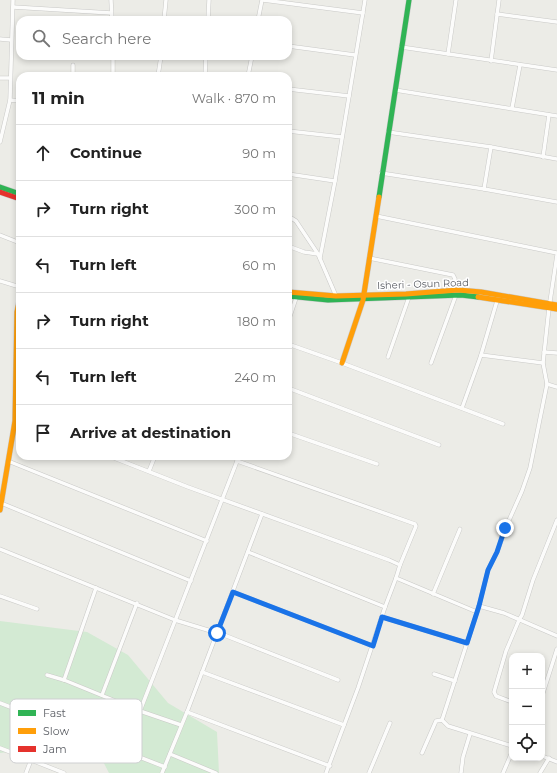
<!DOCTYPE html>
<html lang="en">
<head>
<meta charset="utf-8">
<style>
  :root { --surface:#fff; --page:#f2f2f2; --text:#222; --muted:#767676; --line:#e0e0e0 }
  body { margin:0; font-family:Montserrat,sans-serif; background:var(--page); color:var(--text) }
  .controls { position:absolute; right:12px; bottom:12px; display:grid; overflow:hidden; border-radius:8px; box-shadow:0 2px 6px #0003 }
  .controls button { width:36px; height:36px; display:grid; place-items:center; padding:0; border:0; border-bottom:1px solid var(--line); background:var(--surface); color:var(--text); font:20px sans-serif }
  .stop { position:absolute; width:12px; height:12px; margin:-9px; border:3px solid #1a73e8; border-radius:50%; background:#fff }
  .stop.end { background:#1a73e8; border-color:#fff; box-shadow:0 1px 4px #0008 }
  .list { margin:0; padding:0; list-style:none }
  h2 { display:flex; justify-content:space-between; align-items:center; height:52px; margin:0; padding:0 16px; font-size:17px }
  h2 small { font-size:13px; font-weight:400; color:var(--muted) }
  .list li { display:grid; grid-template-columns:26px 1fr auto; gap:12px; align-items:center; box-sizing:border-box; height:56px; padding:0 16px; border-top:1px solid var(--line) }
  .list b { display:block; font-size:15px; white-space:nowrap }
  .list em { font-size:13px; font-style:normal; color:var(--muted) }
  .icon { flex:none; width:22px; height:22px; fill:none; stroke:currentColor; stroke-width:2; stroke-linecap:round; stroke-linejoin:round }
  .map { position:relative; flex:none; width:557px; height:773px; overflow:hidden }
  .search { position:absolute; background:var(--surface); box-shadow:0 2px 6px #0003; left:16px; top:16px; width:276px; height:44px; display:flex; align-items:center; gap:10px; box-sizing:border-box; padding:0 14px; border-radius:12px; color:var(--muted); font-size:15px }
  .panel { position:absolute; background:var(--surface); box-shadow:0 2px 6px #0003; left:16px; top:72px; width:276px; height:388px; border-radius:12px }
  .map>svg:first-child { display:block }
  .green { fill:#d3ead3 }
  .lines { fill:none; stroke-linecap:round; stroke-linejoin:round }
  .street-casing { stroke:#c9c9c7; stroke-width:4.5 }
  .fast-casing { stroke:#c9c9c9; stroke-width:6 }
  .slow-casing { stroke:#c9c9c9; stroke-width:6 }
  .jam-casing { stroke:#c9c9c9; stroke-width:6 }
  .street { stroke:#fcfcfb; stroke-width:3.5 }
  .fast { stroke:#30b455; stroke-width:5 }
  .slow { stroke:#ff9f0a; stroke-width:5 }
  .jam { stroke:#e5322d; stroke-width:5 }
  .route { stroke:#1a73e8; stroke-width:5 }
  .labels { text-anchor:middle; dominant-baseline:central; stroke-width:3; stroke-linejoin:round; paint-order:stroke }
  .street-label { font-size:10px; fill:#5c5f65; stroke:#fff }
  .key { fill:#fff; stroke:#cecfd1; stroke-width:1 }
  .key-label { font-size:11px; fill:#5c5f65 }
</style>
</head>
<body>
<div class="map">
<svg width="557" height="773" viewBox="0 0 557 773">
  <rect width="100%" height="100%" fill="#ecece7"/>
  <path class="green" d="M0,621L87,632L128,655L168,703L217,732L219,773H109L93,742L0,753Z"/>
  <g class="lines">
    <defs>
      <g id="street">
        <path d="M111,0L112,20"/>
        <path d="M263,0L363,13"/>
        <path d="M13,7L111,13"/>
        <path d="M497,14L557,22"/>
        <path d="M164,20L166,0"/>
        <path d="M208,20L209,0"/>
        <path d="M258,20L262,0"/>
        <path d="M0,39L11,40"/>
        <path d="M288,46L355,55"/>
        <path d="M401,47L557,70"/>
        <path d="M448,54L456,0"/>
        <path d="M491,61L499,0"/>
        <path d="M73,65V76"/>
        <path d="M113,76V56"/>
        <path d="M158,76L161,56"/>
        <path d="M205,76L206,56"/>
        <path d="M248,76L252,56"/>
        <path d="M0,78H10"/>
        <path d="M288,89L349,96"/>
        <path d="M395,90L557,116"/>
        <path d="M10,100L20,101"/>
        <path d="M512,108L520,65"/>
        <path d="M288,131L342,137"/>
        <path d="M388,132L491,147L557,159"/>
        <path d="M0,142L10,100L13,0"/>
        <path d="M543,157L549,115"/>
        <path d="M381,173L484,189L557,202"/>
        <path d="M288,174L335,181"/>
        <path d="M484,189L491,147"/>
        <path d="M288,216L296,221L318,254L336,296"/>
        <path d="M376,216L557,253"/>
        <path d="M0,235L20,243"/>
        <path d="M288,246L304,252L318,254"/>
        <path d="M557,255L549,308L543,363L547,384L557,387"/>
        <path d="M320,258L335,181L365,0"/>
        <path d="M369,258L453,275L455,279L453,290"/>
        <path d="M0,281L20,287"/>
        <path d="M288,322L296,298"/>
        <path d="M288,344L342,363L503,424"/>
        <path d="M544,352L557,353"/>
        <path d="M481,355L543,363"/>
        <path d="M388,357L409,297"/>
        <path d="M431,363L456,295"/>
        <path d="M288,388L439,445"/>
        <path d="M462,408L481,355L497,301"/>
        <path d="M288,433L377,464"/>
        <path d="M109,456L188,487L389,560L400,565"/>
        <path d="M8,461L207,541"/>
        <path d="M237,461L415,524L416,526L400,565L396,578L477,612"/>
        <path d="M149,471L155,456"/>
        <path d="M1,503L191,581"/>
        <path d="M0,549L175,620L224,635L338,680"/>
        <path d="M248,552L385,607"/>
        <path d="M233,592L373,646"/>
        <path d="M433,594L460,529"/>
        <path d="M0,596L37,609"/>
        <path d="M479,606L504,613L557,636"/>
        <path d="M382,617L467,643"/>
        <path d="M202,672L344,725"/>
        <path d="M434,674L455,681"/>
        <path d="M47,675L64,680L140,711L181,725"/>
        <path d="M64,680L96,588"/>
        <path d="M102,695L137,603"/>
        <path d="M542,696L557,649"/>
        <path d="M512,702L496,696L494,692L506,651L519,620L522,615L533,580L557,520"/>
        <path d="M0,703L165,767"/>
        <path d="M140,711L239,456"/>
        <path d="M187,712L330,766"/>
        <path d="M442,720L479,606L488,570L497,552L506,527L522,491L530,468L547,384"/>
        <path d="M0,748L31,760"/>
        <path d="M422,753L436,721L442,720L448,726L512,746"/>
        <path d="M170,754L216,773"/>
        <path d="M542,756L557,762"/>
        <path d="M26,773L31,760L64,773"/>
        <path d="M162,773L187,712L262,514"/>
        <path d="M326,773L358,688L385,607L396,578"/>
        <path d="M369,773L390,723"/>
        <path d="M461,773L463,757L470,734"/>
        <path d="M503,773L512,752"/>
        <path d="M540,773L549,758"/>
      </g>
      <g id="fast">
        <path d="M0,187L20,194"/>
        <path d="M379,197L409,0"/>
        <path d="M288,296L328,300L461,295L478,297"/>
      </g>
      <g id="slow">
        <path d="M288,292L336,296L406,294L458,290L481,292L557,305"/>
        <path d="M478,297L557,309"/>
        <path d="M342,363L363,300L379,197"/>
        <path d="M0,510L15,421L17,312L20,297"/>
      </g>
      <path id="jam" d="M0,192L20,199"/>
    </defs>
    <use href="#street" class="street-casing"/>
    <use href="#fast" class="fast-casing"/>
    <use href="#slow" class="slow-casing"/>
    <use href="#jam" class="jam-casing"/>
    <use href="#street" class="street"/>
    <use href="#fast" class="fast"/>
    <use href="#slow" class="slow"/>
    <use href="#jam" class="jam"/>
  </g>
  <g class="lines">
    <path class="route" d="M217,633L233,592L373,646L382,617L467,643L479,606L488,570L497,552L505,528"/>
  </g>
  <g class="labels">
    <g class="street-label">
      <text transform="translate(423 284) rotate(-2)">Isheri - Osun Road</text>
    </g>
  </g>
  <rect x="10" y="699" width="132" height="64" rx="6" class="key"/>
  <rect x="18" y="710" width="18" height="6" fill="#30b455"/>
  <rect x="18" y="728" width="18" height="6" fill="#ff9f0a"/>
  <rect x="18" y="746" width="18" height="6" fill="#e5322d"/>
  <g class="key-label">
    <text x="43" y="717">Fast</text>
    <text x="43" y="735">Slow</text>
    <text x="43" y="753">Jam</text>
  </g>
</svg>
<div class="controls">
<button>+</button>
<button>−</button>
<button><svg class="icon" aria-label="locate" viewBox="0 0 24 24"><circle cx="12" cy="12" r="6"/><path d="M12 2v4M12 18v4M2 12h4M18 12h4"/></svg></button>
</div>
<div class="stop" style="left:217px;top:633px"></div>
<div class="stop end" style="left:505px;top:528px"></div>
<div class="search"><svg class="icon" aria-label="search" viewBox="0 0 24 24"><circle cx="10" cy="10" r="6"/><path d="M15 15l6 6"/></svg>Search here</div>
<section class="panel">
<h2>11 min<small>Walk · 870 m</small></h2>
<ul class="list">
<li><svg class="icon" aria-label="ahead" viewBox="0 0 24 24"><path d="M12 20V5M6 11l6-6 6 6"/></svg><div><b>Continue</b></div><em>90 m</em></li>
<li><svg class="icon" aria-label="right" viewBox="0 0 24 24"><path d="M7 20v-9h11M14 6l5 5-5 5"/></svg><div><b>Turn right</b></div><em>300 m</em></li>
<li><svg class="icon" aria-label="left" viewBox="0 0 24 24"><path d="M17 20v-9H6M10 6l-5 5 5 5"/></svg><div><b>Turn left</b></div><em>60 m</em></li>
<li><svg class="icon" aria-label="right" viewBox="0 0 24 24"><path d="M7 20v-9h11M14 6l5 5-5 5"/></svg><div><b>Turn right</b></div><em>180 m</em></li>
<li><svg class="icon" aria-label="left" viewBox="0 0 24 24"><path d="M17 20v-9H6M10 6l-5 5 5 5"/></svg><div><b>Turn left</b></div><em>240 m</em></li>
<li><svg class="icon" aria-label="arrive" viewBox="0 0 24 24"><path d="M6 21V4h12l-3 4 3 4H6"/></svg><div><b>Arrive at destination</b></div></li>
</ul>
</section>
</div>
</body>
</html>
